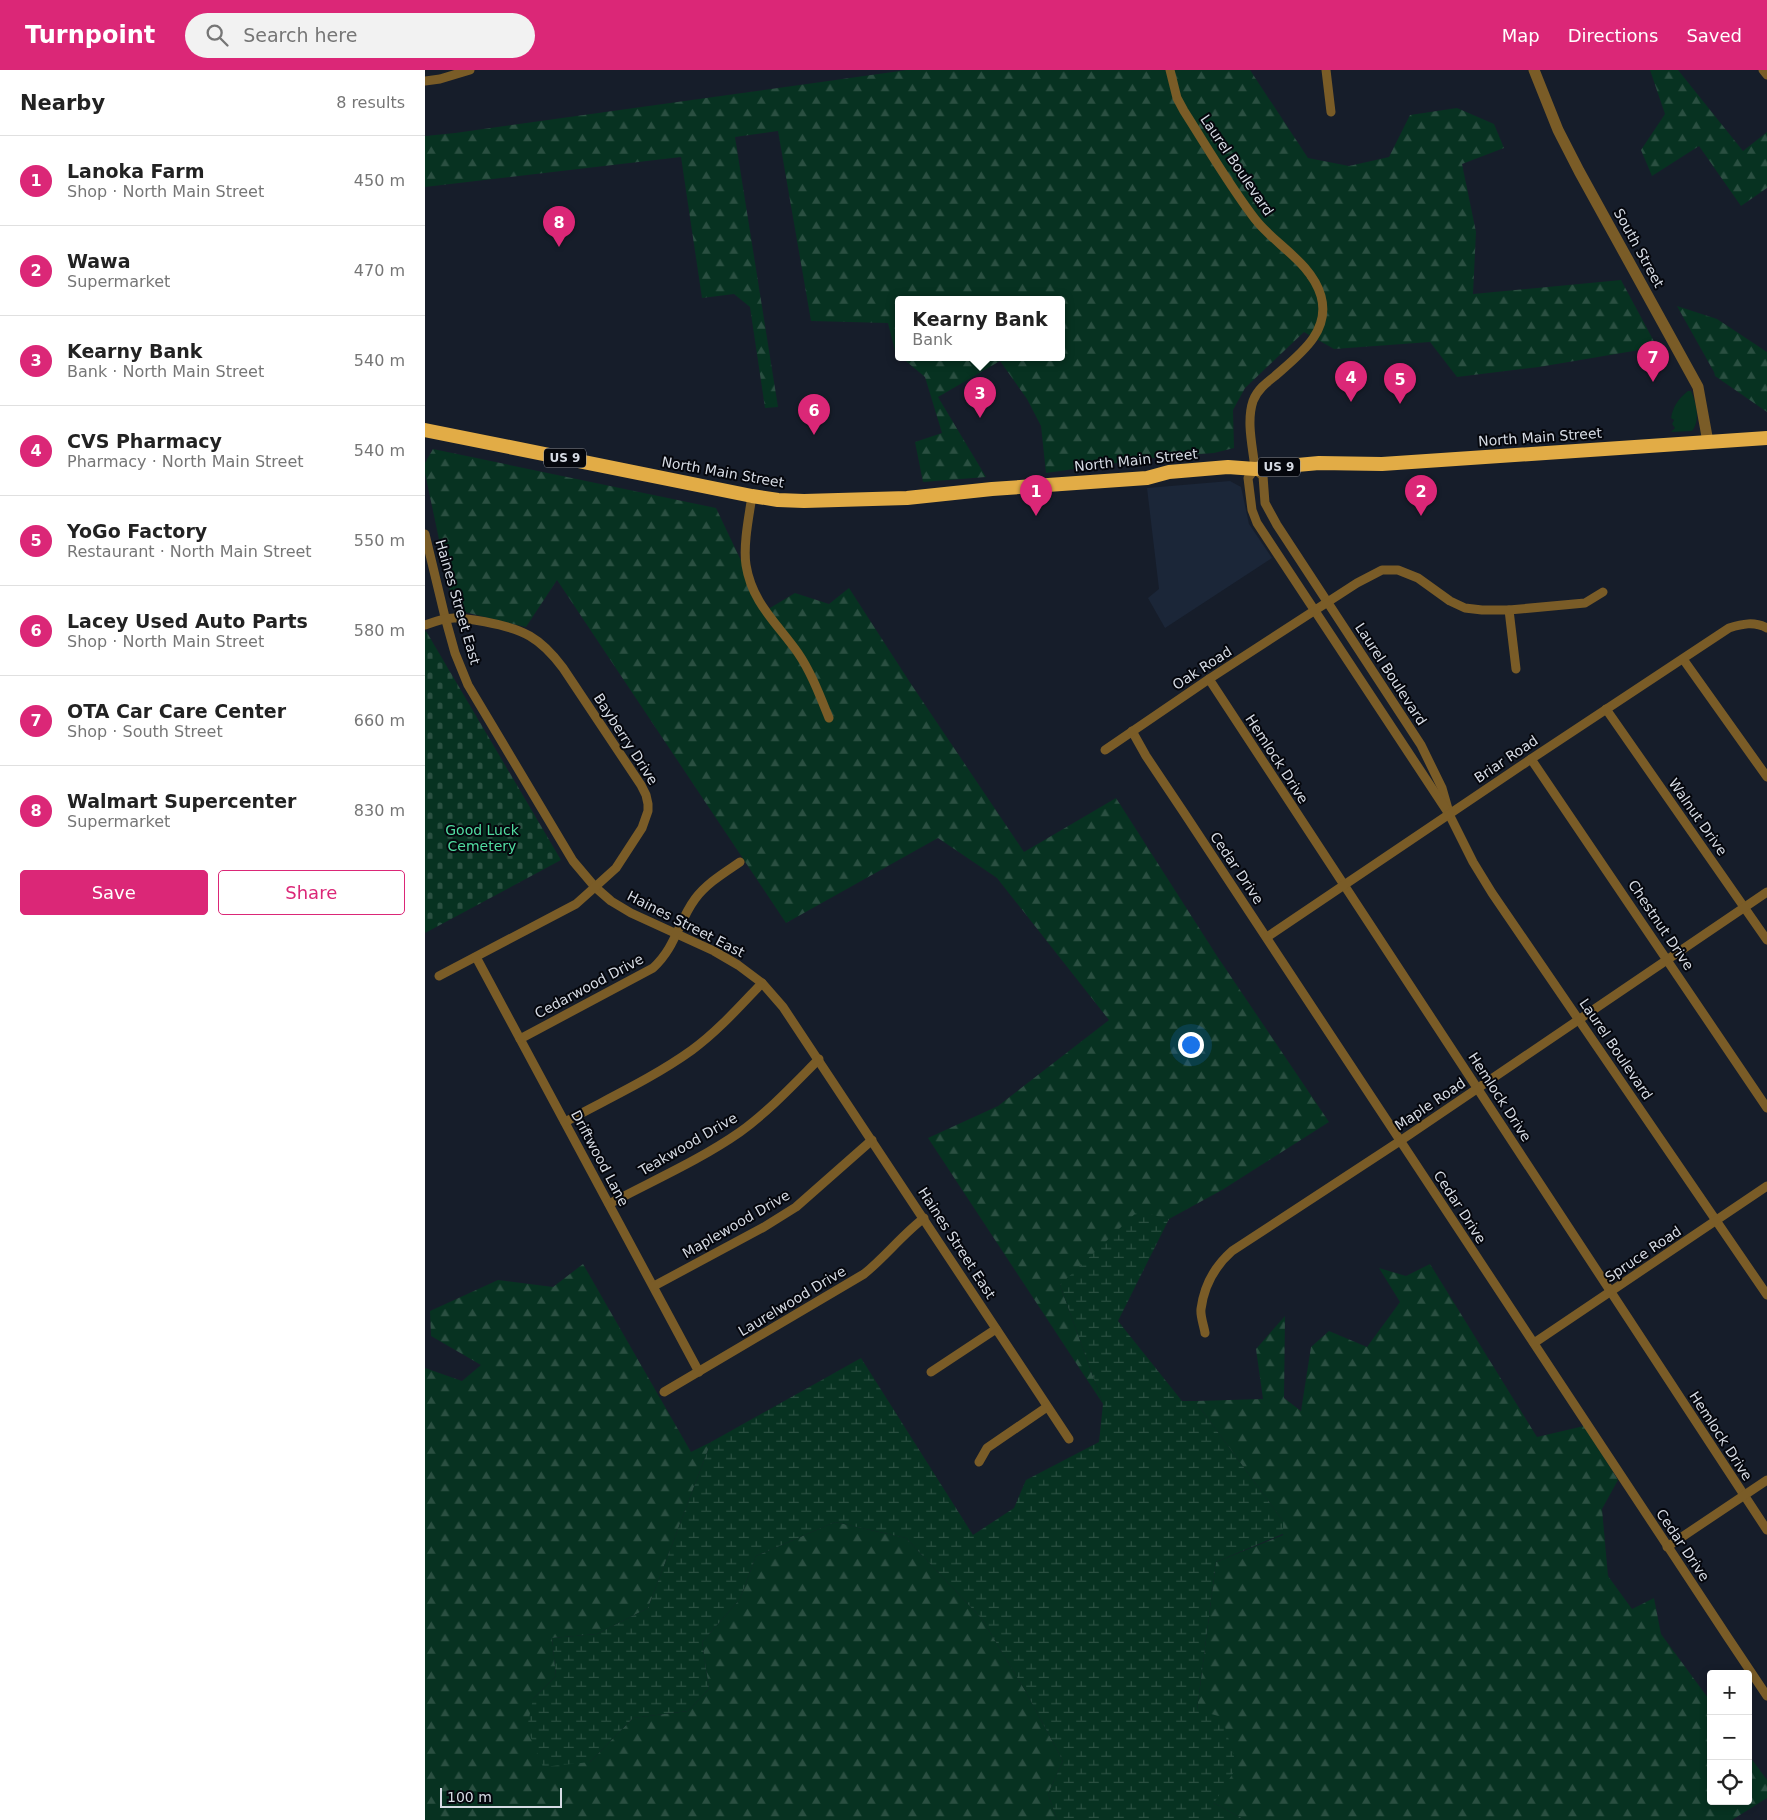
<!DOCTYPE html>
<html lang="en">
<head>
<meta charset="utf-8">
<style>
  :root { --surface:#fff; --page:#f2f2f2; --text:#222; --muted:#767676; --line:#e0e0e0; --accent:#db2777 }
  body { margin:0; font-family:"DejaVu Sans",sans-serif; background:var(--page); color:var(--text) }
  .controls { position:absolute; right:15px; bottom:15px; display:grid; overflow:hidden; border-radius:5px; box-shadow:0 2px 8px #0003 }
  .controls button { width:45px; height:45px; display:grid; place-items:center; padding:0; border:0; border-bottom:1px solid var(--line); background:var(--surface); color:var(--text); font:25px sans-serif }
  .scale { position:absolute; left:15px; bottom:12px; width:122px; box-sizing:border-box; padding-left:5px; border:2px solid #d6dbe4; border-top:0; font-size:14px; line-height:18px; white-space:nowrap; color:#d6dbe4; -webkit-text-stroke:4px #05070d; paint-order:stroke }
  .you { position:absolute; left:765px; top:974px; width:18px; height:18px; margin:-12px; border:4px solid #fff; border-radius:50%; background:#1a73e8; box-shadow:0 0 0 8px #1a73e833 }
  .badge { display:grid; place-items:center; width:32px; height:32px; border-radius:50%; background:var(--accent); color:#fff; font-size:16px; font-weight:700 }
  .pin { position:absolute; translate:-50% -41px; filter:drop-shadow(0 1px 2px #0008) }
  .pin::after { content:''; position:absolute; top:26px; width:18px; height:15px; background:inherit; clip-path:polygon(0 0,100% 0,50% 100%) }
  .popup { position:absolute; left:470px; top:226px; width:170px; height:65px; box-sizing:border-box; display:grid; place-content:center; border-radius:5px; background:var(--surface); filter:drop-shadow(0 1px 4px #0005); font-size:16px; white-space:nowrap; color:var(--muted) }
  .popup b { font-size:19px; color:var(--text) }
  .popup::after { content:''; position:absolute; left:50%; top:100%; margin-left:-10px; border:10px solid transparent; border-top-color:var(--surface) }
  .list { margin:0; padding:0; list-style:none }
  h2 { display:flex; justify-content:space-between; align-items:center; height:65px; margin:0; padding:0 20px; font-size:21px }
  h2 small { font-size:16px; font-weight:400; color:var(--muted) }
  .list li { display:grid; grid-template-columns:32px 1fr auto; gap:15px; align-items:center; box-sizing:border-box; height:90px; padding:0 20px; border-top:1px solid var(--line) }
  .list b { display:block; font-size:19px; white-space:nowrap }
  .list p { margin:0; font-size:16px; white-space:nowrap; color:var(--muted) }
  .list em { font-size:16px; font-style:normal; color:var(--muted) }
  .actions { display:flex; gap:10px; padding:15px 20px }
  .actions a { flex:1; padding:11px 0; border:1px solid var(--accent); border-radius:5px; text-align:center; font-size:18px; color:var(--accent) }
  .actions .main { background:var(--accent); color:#fff }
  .icon { flex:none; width:28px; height:28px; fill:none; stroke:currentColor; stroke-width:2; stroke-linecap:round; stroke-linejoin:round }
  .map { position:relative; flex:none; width:1342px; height:1750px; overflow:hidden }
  header { display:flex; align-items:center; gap:30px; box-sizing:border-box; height:70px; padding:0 25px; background:var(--accent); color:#fff }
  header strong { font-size:24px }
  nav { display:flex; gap:28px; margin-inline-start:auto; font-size:18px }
  .search { width:350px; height:45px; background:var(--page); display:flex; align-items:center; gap:12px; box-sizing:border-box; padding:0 18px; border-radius:28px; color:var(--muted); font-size:19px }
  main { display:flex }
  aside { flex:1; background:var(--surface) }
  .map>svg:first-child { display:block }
  .built { fill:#1b2638 }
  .green { fill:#073221 }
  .forest { fill:url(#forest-firs) }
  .wetland { fill:url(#wetland-marsh) }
  .cemetery { fill:url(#cemetery-stones) }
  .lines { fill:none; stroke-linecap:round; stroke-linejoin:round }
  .minor { stroke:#7a5c27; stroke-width:9 }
  .tertiary { stroke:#7a5c27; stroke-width:11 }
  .trunk { stroke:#e2ac46; stroke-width:14 }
  .labels { text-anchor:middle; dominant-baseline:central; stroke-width:4; stroke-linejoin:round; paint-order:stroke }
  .shield { fill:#05070d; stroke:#979ba4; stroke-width:1 }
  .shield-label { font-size:12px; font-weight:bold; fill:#d6dbe4 }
  .street-label { font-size:14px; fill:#d6dbe4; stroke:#05070d }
  .park-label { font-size:14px; fill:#51dea2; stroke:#05070d }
</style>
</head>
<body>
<header>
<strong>Turnpoint</strong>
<div class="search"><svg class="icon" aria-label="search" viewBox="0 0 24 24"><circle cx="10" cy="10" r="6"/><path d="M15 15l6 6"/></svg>Search here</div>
<nav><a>Map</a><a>Directions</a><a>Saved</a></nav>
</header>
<main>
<aside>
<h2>Nearby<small>8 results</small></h2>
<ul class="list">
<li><span class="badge">1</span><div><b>Lanoka Farm</b><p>Shop · North Main Street</p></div><em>450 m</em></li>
<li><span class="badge">2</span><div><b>Wawa</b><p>Supermarket</p></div><em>470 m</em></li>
<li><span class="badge">3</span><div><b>Kearny Bank</b><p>Bank · North Main Street</p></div><em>540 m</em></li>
<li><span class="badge">4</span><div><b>CVS Pharmacy</b><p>Pharmacy · North Main Street</p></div><em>540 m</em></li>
<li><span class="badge">5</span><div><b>YoGo Factory</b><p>Restaurant · North Main Street</p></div><em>550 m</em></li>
<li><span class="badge">6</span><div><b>Lacey Used Auto Parts</b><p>Shop · North Main Street</p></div><em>580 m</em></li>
<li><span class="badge">7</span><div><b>OTA Car Care Center</b><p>Shop · South Street</p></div><em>660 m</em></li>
<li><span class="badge">8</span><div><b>Walmart Supercenter</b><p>Supermarket</p></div><em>830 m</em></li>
</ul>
<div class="actions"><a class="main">Save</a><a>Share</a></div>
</aside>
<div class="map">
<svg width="1342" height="1750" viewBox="0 0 1342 1750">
  <defs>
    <pattern id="forest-firs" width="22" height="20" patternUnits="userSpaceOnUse" patternTransform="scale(1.25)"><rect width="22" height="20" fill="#073221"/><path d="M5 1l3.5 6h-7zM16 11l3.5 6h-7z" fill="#2a4f41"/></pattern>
    <pattern id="wetland-marsh" width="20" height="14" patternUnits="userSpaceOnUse" patternTransform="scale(1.25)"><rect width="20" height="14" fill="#073221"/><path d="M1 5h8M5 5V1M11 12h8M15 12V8" fill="none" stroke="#2a4f41"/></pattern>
    <pattern id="cemetery-stones" width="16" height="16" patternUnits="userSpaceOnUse" patternTransform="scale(1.25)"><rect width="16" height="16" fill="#073221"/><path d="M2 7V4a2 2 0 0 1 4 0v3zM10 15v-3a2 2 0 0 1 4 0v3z" fill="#2a4f41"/></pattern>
  </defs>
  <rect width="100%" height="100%" fill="#161d2a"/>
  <path class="built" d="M805,411L816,417L824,454L847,488L740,558L723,528L734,519L722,418Z"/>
  <path class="green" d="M1263,321H1266C1271,332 1276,351 1267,361L1246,362L1250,358L1247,354L1249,350L1246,348C1248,336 1254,328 1263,321Z"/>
  <g class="forest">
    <path d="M482,0H825L883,88L924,96L964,87L985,45L1032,38L1069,54L1079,78L1037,94L1051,162L1048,224L1196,210L1232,277L1114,297L1032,307L1005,272L909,279L879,262L820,318L808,340L809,378L789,383L727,388L621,403L616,356L602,329L575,291L513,327L561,407L498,412L490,372L517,363L500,307L476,287H636V229H474V284L470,281L463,253L386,251L353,61L310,67L353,337L340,338L325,237L309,224L277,228L256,87L0,117V66L30,63Z"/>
    <path d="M1225,0H1253L1318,81L1342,62V118L1316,136L1274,76L1227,106L1216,80L1240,44Z"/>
    <path d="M1252,236L1292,249L1342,282V342L1290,306L1289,302Z"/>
    <path d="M8,379L291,438L340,541L370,523L404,534L424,518L486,614L599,782L691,728L792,886L904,1052L797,1120L744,1149L738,1148L635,1215L678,1334L503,1068L573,1036L684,950L572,808L513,768L361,853L132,510L101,557L31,540L27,531L0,403V393Z"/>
    <path d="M158,1194L266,1382L286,1372L223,1538L172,1564L127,1568L131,1606L108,1629L165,1692L208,1648L263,1641L284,1619L277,1572L315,1529L331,1486L410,1452L481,1468L557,1549L601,1622L638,1691L623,1724L632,1750H0V1298L37,1311L56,1295L6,1266L5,1241L73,1210L128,1217Z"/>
    <path d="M1005,1194L1112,1367L1159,1356L1193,1410L1177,1439L1183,1506L1207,1539L1229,1528L1236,1564L1286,1632V1731H1323V1684L1342,1710V1728L1307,1750H820L789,1733L772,1640L791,1492L858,1465V1451L770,1331L838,1329L831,1279L860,1246L859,1328L876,1341L886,1277L904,1261L942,1277L975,1232L954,1198L981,1206Z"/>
  </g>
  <path class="wetland" d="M713,1141L744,1149L693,1251L757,1331H770L858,1451V1464L791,1492L772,1640L797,1647L812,1697L789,1733L820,1750H632L623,1724L638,1691L601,1622L557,1549L481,1468L410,1452L331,1486L315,1529L277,1572L284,1619L263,1641L208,1648L165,1692L118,1697L102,1658L108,1629L131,1606L127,1568L172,1564L223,1538L286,1372L436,1288L548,1465L589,1438L601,1410L674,1372L678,1334L635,1215Z"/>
  <path class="cemetery" d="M1,561L136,790L0,863V562Z"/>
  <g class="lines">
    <g class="minor">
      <path d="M745,0L752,28L759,41C782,77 804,115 830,149C850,175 886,192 896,226C906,262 874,285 850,306C841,313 832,320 828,331C821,352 828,378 830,399L838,406L840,433L852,455L996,675L1017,718L1023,739"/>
      <path d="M901,0L906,42"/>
      <path d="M1338,0L1342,5"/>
      <path d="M0,11L15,9L45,0"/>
      <path d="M830,399L823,408L827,440L832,453L859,494L1024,744L1048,792L1067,823L1342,1225"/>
      <path d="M327,426C324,446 318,475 321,495C327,533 352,553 373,583C386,602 395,626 404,648"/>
      <path d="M0,464L20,547L30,583L43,615L148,791L170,817L186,831L206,843L289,881L313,895L337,913L358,937L644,1369"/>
      <path d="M1084,540L1091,599"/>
      <path d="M0,555C26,545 34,547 61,552C98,559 115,567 138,598L216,715L221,725L223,734V741L217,758L191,798L170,817L151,834L14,906"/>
      <path d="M1258,589L1342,707"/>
      <path d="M784,609L1342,1460"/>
      <path d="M1181,639L1342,870"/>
      <path d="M707,661L721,686C930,998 1133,1314 1342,1626"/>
      <path d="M680,680L784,609L932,513L957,500H973L993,508L1025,531L1040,538L1057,540H1084L1160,533L1178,522"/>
      <path d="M1106,689L1342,1038"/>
      <path d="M842,867L1106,689L1304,558C1317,554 1329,551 1342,558"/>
      <path d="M51,887L274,1302"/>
      <path d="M95,969L228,898C251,877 253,852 270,829C282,813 299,803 315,792"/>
      <path d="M140,1052C182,1029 228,1008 267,980C293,961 315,936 337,913"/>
      <path d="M184,1134C227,1111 275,1090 315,1062C344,1041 369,1014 394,989"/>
      <path d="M229,1216L339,1157L371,1137L447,1070"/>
      <path d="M780,1263C779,1256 775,1246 776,1239C779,1216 790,1196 807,1181L975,1071L1342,822"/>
      <path d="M1109,1273L1342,1116"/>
      <path d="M506,1302L571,1259"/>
      <path d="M239,1322L439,1204C460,1187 477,1165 499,1148"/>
      <path d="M554,1392L562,1378L622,1337"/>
      <path d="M1242,1477L1342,1410"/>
    </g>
    <path class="tertiary" d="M1109,0L1133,60L1154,101L1273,317L1283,372"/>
    <path class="trunk" d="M0,360L327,426L353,430L379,431L482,428L567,419L722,408L744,402L803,397L830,399L894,393L957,394L1342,368"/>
  </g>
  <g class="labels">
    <g class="shield">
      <rect x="119" y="378.5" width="42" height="19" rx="4"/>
      <rect x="833" y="387.5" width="42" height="19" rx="4"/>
    </g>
    <g class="shield-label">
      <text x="140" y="388">US 9</text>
      <text x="854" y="397">US 9</text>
    </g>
    <g class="street-label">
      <text transform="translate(812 95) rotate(56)">Laurel Boulevard</text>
      <text transform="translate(1214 178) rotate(61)">South Street</text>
      <text transform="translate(1115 367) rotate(-4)">North Main Street</text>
      <text transform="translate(711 390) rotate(-6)">North Main Street</text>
      <text transform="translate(298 402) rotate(10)">North Main Street</text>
      <text transform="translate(33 532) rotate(74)">Haines Street East</text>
      <text transform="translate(777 598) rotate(-33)">Oak Road</text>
      <text transform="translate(966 604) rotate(57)">Laurel Boulevard</text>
      <text transform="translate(201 669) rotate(57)">Bayberry Drive</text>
      <text transform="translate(852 689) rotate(57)">Hemlock Drive</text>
      <text transform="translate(1081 689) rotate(-34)">Briar Road</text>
      <text transform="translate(1273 747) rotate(55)">Walnut Drive</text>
      <text transform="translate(812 798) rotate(56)">Cedar Drive</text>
      <text transform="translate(261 854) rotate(27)">Haines Street East</text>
      <text transform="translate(1236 855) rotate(56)">Chestnut Drive</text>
      <text transform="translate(164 916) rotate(-28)">Cedarwood Drive</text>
      <text transform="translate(1191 979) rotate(56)">Laurel Boulevard</text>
      <text transform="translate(1075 1027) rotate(57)">Hemlock Drive</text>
      <text transform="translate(1005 1034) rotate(-34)">Maple Road</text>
      <text transform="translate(263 1074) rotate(-30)">Teakwood Drive</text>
      <text transform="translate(175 1088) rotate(62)">Driftwood Lane</text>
      <text transform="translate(1035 1137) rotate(57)">Cedar Drive</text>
      <text transform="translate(311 1154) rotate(-30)">Maplewood Drive</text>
      <text transform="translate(532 1173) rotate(57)">Haines Street East</text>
      <text transform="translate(1218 1184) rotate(-34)">Spruce Road</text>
      <text transform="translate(367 1231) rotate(-31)">Laurelwood Drive</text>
      <text transform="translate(1296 1366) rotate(57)">Hemlock Drive</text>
      <text transform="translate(1258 1475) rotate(56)">Cedar Drive</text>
    </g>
    <g class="park-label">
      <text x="57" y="760">Good Luck<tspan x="57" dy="16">Cemetery</tspan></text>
    </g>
  </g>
</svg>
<div class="controls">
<button>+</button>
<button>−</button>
<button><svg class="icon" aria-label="locate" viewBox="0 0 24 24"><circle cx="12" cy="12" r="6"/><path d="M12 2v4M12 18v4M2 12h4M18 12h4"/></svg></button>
</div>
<div class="scale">100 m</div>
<div class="you"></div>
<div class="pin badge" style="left:611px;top:446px">1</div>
<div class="pin badge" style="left:996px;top:446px">2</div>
<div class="pin badge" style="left:555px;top:348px">3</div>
<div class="popup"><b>Kearny Bank</b>Bank</div>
<div class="pin badge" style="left:926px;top:332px">4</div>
<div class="pin badge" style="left:975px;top:334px">5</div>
<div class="pin badge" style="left:389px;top:365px">6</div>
<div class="pin badge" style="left:1228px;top:312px">7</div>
<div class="pin badge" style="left:134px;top:177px">8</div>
</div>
</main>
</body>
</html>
